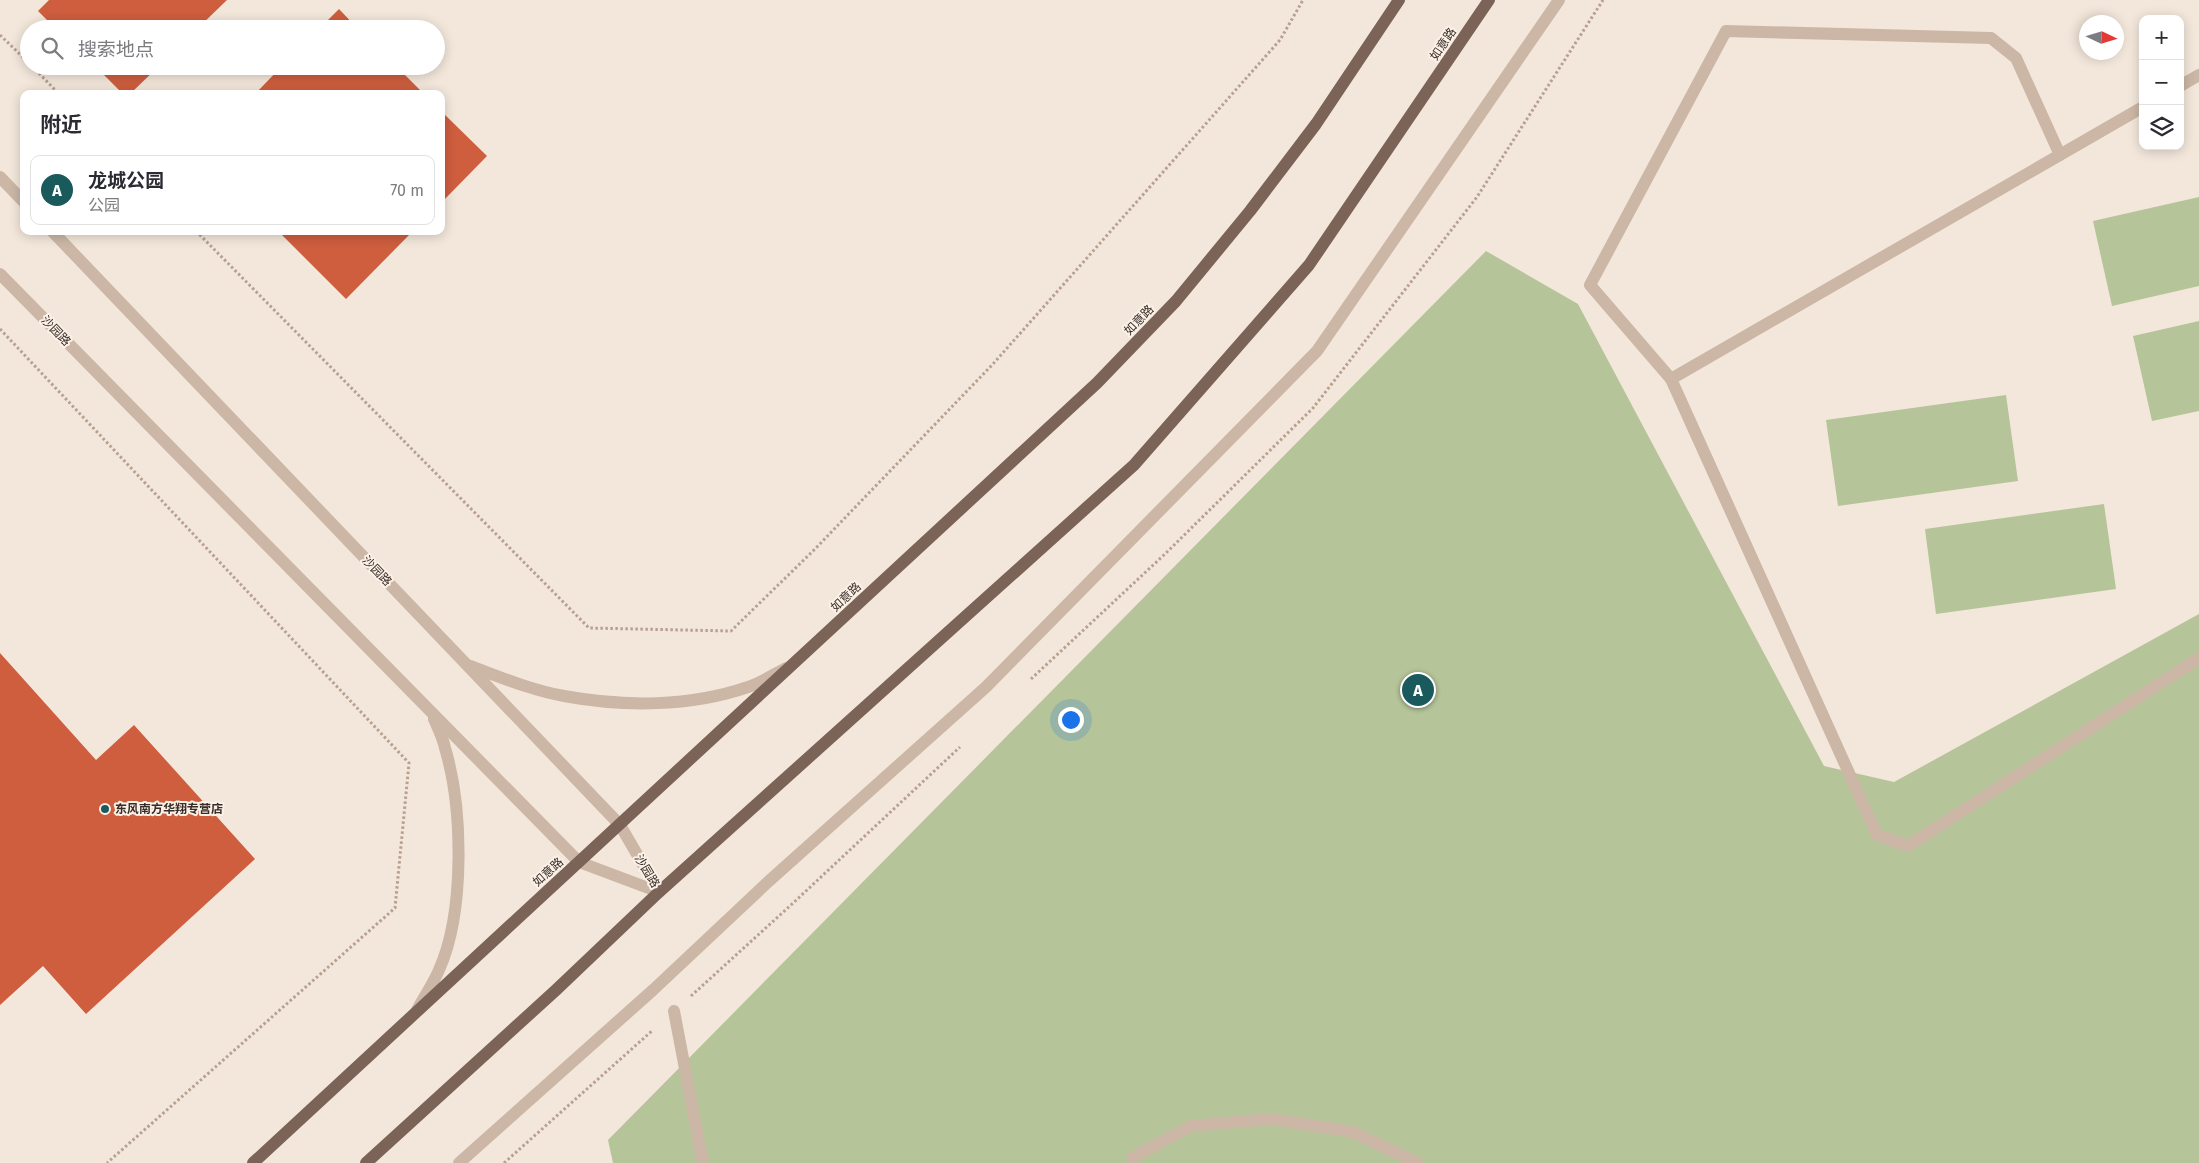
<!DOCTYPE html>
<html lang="zh">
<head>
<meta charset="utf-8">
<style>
  :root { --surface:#fff; --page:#f7f7f7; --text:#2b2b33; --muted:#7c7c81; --line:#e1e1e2; --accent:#1a595c }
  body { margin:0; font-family:"Fira Sans","Noto Sans SC",sans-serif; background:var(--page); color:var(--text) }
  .controls { position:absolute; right:15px; top:15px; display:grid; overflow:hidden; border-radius:10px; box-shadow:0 2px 12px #0003 }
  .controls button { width:45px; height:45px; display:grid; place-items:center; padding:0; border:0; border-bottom:1px solid var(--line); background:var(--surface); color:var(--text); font:25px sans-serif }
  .compass { position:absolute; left:2079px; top:15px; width:45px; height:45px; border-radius:50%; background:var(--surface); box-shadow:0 2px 12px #0003; rotate:94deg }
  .you { position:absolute; left:1070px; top:719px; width:18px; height:18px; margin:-12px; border:4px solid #fff; border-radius:50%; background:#1a73e8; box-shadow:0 0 0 8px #1a73e833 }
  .badge { display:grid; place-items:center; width:32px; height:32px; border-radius:50%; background:var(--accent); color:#fff; font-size:16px; font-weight:700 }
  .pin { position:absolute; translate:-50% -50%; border:2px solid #fff; box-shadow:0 1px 5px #0006 }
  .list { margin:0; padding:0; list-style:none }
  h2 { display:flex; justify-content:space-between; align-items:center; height:65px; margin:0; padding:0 20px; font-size:21px }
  h2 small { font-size:16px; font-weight:400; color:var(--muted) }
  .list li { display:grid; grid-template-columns:32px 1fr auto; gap:15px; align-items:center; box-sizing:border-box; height:70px; margin:0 10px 10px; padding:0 10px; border:1px solid var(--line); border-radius:10px }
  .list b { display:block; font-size:19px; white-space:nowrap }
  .list p { margin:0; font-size:16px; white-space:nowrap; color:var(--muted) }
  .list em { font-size:16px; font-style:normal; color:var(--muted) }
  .icon { flex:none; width:28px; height:28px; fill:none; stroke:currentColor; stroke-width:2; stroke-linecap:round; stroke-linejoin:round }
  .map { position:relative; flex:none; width:2199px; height:1163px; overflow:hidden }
  .search { position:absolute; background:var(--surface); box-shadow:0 2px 12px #0003; left:20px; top:20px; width:425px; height:55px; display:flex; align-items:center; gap:12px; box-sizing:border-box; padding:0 18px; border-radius:28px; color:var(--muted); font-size:19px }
  .panel { position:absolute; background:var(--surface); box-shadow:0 2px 12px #0003; left:20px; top:90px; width:425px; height:145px; border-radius:10px }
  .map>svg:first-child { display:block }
  .green { fill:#b6c499 }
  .building { fill:#ce5e3e }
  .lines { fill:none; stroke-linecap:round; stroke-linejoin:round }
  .path { stroke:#b8a090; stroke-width:3; stroke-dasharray:2.5 2.5; stroke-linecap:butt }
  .service { stroke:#ccb7a6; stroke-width:12 }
  .minor { stroke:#ccb7a6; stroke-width:12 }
  .tertiary { stroke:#ccb7a6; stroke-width:12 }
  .primary { stroke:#7b6357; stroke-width:12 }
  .poi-dot { fill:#1a595c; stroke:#fbf1e7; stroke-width:2 }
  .labels { text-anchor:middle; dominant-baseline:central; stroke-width:4; stroke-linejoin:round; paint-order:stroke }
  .street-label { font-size:12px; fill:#382c27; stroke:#fbf1e7 }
  .poi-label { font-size:12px; font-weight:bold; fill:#382c27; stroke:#fbf1e7; text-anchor:start }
</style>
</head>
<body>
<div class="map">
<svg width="2199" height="1163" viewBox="0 0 2199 1163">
  <rect width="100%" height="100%" fill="#f3e7db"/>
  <g class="green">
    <path d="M2199,197V286L2112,306L2093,221Z"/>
    <path d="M1486,251L1578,304L1824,766L1894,782L2199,614V1163H613L608,1140Z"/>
    <path d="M2199,321V411L2152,421L2133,336Z"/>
    <path d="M2006,395L2018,481L1838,506L1826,420Z"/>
    <path d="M2104,504L2116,589L1936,614L1925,529Z"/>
  </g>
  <g class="building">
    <path d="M49,0H227L197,29H56L38,11Z"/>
    <path d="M339,9L358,29H319Z"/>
    <path d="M95,66H159L130,94H123Z"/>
    <path d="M282,66H396L424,94H255Z"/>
    <path d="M441,111L487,156L441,203Z"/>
    <path d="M278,231H413L346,299Z"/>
    <path d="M0,653L96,760L134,725L255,859L86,1014L43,966L0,1005Z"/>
  </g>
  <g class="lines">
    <g class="path">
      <path d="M0,35L29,63"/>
      <path d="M32,66L59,94"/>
      <path d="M196,231L589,628L731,631L815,549L993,364L1280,40L1303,0"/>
      <path d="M0,329L409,763L395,908L107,1163"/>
      <path d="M1031,679L1165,554L1313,408L1477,197L1603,0"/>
      <path d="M691,996L791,905L960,747"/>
      <path d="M504,1163L653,1030"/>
    </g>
    <g class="service">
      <path d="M674,1011L703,1163"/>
      <path d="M459,1163L653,990L769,881L986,687L1317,351L1559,0"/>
      <path d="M1134,1163L1133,1157L1191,1126L1272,1119L1353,1132L1417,1163"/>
    </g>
    <g class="minor">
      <path d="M2180,86L2199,75"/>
      <path d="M2143,107L1671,379L1877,835L1908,846L2199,658"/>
      <path d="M1671,379L1590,285L1726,31L1991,38L2016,58L2060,155"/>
    </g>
    <g class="tertiary">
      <path d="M0,177L24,202"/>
      <path d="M52,231L620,825L659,892"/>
      <path d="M0,274L579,862L659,892"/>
      <path d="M470,666C500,677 531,690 564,696C624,707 690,707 748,687C761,683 774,674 786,668"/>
      <path d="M417,1010C424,997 433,984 439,970C465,912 463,808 445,748C443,738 438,728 434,719"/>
    </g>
    <g class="primary">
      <path d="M253,1163L1097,383L1176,301L1250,211L1316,124L1399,0"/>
      <path d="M366,1163L556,990L659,892L1134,465L1309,265L1489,0"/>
    </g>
  </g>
  <circle class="poi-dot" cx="105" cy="809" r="5"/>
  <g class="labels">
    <g class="street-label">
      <text transform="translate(1443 44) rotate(-56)">如意路</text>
      <text transform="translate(1139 320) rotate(-46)">如意路</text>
      <text transform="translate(56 331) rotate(46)">沙园路</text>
      <text transform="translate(377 571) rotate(46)">沙园路</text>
      <text transform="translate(846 597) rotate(-43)">如意路</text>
      <text transform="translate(647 871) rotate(59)">沙园路</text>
      <text transform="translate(548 872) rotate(-42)">如意路</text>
    </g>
    <g class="poi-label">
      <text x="115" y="809">东风南方华翔专营店</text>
    </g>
  </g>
</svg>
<div class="controls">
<button>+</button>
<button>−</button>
<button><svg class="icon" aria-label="layers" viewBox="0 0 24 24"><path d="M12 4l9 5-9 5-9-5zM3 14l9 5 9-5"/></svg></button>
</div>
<svg class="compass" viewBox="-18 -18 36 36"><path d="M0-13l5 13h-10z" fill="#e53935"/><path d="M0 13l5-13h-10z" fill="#7c7c81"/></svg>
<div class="you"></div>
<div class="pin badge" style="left:1418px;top:690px">A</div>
<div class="search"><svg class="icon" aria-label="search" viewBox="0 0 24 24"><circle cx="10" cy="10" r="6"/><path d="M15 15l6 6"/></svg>搜索地点</div>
<section class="panel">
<h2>附近<small></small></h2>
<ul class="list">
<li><span class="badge">A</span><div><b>龙城公园</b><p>公园</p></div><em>70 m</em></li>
</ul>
</section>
</div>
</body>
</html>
